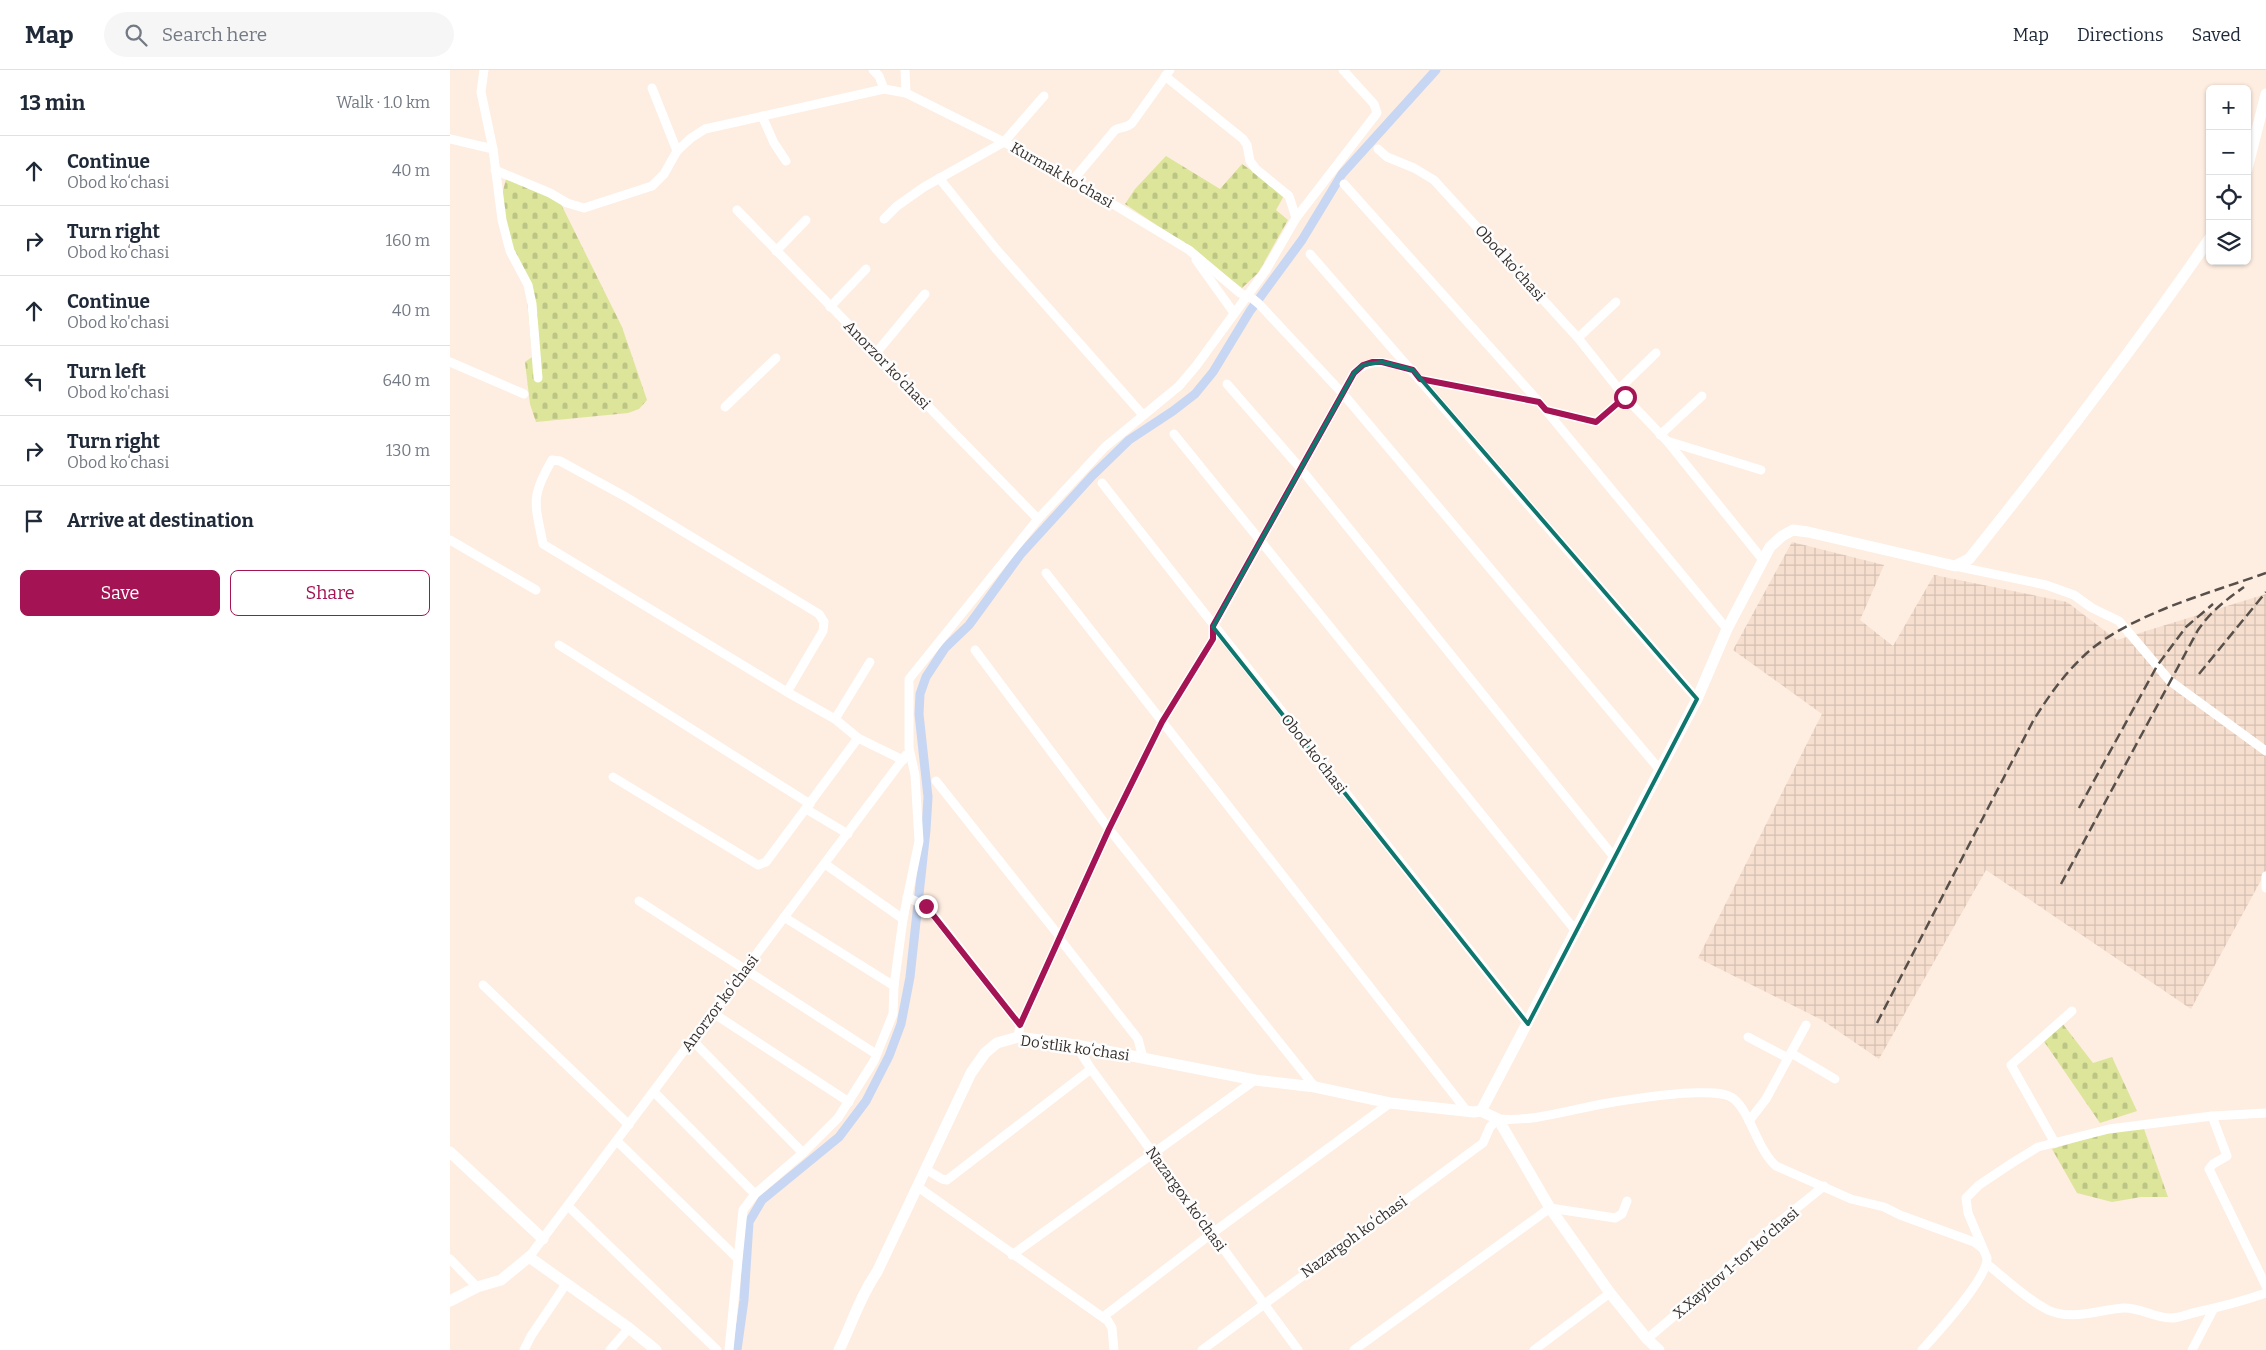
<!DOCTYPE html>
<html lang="en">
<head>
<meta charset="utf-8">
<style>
  :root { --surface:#fff; --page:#f6f6f7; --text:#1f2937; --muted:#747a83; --line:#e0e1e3; --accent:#a41354 }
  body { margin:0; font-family:Bitter,serif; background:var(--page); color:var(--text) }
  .controls { position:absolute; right:15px; top:15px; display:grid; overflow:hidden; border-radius:8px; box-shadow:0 1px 4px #0004 }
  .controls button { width:45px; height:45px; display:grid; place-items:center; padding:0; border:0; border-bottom:1px solid var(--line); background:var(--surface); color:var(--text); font:25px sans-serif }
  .stop { position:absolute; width:15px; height:15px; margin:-11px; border:4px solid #a41354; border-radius:50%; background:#fff }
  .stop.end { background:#a41354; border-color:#fff; box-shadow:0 1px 5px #0008 }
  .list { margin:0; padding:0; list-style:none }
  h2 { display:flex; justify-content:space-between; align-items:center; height:65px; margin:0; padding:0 20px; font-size:21px }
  h2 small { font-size:16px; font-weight:400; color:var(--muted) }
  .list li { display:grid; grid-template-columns:32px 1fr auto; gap:15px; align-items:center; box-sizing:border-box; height:70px; padding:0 20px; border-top:1px solid var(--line) }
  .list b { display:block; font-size:19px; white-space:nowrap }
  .list p { margin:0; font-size:16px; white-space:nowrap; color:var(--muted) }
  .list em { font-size:16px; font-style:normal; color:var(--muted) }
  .actions { display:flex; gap:10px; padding:15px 20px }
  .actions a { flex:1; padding:11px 0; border:1px solid var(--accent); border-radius:8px; text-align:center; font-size:18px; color:var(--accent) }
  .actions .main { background:var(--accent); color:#fff }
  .icon { flex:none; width:28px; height:28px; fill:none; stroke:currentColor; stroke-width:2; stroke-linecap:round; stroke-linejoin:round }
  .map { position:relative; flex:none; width:1816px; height:1280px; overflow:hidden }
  header { display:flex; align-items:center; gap:30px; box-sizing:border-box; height:70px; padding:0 25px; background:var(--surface); border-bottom:1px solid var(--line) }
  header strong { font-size:24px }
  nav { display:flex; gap:28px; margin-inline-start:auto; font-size:18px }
  .search { width:350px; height:45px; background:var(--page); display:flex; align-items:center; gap:12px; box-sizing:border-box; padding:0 18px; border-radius:28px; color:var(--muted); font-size:19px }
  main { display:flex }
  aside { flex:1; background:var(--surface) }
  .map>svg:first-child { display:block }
  .industrial { fill:url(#industrial-grid) }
  .cemetery { fill:url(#cemetery-stones) }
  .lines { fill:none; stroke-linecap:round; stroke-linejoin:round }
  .canal { stroke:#c7d6f3; stroke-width:9 }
  .minor { stroke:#fff; stroke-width:9 }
  .tertiary { stroke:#fff; stroke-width:11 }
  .rail { stroke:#574f49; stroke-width:2.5; stroke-dasharray:10 5; stroke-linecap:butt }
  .route { stroke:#a41354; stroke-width:6 }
  .marked { fill:none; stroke:#0f766e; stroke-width:4; stroke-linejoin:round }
  .labels { text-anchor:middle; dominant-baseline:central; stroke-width:5; stroke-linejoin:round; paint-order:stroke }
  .street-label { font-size:15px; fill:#352f2b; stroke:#fdfdfd }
</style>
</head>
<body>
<header>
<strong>Map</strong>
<div class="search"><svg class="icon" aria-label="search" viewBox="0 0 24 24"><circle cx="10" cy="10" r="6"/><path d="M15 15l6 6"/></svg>Search here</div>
<nav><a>Map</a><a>Directions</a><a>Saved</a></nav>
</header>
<main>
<aside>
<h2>13 min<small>Walk · 1.0 km</small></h2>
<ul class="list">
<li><svg class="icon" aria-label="ahead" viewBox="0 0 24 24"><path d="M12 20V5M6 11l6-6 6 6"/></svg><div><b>Continue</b><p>Obod koʻchasi</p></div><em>40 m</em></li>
<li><svg class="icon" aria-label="right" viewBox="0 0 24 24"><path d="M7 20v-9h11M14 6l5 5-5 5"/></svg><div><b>Turn right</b><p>Obod koʻchasi</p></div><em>160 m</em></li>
<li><svg class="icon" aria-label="ahead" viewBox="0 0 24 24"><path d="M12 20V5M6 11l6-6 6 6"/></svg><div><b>Continue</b><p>Obod ko'chasi</p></div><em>40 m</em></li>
<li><svg class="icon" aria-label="left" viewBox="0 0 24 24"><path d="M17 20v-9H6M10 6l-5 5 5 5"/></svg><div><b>Turn left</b><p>Obod ko'chasi</p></div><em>640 m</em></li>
<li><svg class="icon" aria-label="right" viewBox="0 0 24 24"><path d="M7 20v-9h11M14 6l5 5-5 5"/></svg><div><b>Turn right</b><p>Obod koʻchasi</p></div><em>130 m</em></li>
<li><svg class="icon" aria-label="arrive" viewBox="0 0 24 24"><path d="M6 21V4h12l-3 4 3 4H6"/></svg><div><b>Arrive at destination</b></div></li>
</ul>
<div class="actions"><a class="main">Save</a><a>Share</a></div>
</aside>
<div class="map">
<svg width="1816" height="1280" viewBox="0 0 1816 1280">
  <defs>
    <pattern id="industrial-grid" width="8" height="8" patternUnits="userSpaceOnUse" patternTransform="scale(1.25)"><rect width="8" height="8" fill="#f7dfcf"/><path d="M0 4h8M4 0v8" fill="none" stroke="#d4c0b2"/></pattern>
    <pattern id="cemetery-stones" width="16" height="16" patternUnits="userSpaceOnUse" patternTransform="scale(1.25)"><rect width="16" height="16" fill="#dce59a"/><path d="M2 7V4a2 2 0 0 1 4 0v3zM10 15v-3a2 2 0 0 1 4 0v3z" fill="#bdc585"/></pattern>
  </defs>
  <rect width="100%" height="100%" fill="#feede1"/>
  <path class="industrial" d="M1342,472L1434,495L1410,550L1443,576L1484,505L1617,532L1667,570L1816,524V801L1741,939L1536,800L1429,989L1372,950L1248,888L1372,644L1283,580Z"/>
  <g class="cemetery">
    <path d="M716,86L770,119L792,94L835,124L826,140L838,150L808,203L792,218L744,180L675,134L685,119Z"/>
    <path d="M57,105L107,126L172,257L197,330L189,339L178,343L86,352L80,334L75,292L82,287L76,217L61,190L52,125Z"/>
    <path d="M1612,953L1643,993L1662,987L1687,1041L1650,1053L1593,970Z"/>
    <path d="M1694,1059L1718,1127H1691L1662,1132L1627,1123L1602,1079L1663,1061Z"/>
  </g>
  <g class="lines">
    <path class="canal" d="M287,1280L294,1230L299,1152L312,1130L389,1067L416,1031L439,986L451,954L460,907L476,760L478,727L469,644L470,624L476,607L495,578L519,555L570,485L642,406L679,370L723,341L745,324L763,302L800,241L852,170L892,104L986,0"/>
    <g class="minor">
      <path d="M34,0L31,22L43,79L52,150L60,181L78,215L82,234L88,308"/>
      <path d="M423,0L429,6L434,19L456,23L554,72L623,110L739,180L790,223L803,229L809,234L894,325L1210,700"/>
      <path d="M455,0L456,23"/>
      <path d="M715,6L793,69L797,75L800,91L806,99L839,126L846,148"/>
      <path d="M202,18L227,81"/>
      <path d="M312,46L324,73L336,91"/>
      <path d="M0,69L43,79"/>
      <path d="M928,79L937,87L964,98L984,110L1128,268L1175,327L1217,371L1313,490"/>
      <path d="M45,100L100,123L117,133L134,138L202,116L214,104L227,81L241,68L255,59L434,19"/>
      <path d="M489,108L546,179L693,345"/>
      <path d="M623,110L665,60C670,57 677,58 682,53L720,0"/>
      <path d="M894,114L1089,332L1277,559"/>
      <path d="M287,140L588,449"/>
      <path d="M434,149L447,136L474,117L554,72L594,26"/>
      <path d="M326,181L356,150"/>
      <path d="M860,184L1247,629"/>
      <path d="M746,190L784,243"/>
      <path d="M380,237L416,199"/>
      <path d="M1128,268L1166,232"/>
      <path d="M426,283L475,224"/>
      <path d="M0,292L74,324"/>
      <path d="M970,309L1089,332"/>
      <path d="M777,314L851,399L1164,787"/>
      <path d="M1169,319L1206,283"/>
      <path d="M275,337L326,288"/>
      <path d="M1096,340L1146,352L1175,327"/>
      <path d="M724,364L1125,860"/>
      <path d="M1210,365L1252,326"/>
      <path d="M1217,371L1311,400"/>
      <path d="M652,413L1078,954"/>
      <path d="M0,470L86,520"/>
      <path d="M1505,496L1596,515L1624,525L1642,538L1669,551L1720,611L1816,681"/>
      <path d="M596,503L1016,1040"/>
      <path d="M109,575L360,734"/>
      <path d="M525,580L659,759L865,1017"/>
      <path d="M337,622L373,561L374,552L369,544L176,427L110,391L102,390C80,428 85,433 93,474L337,622L385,649L408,668L453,690"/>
      <path d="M385,649L420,592"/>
      <path d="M163,707L308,795L316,792L408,668"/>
      <path d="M486,711L610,867"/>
      <path d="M356,739L398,764"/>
      <path d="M375,794L453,849"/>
      <path d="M1816,806V818"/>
      <path d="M457,827L476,836L480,840L570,955"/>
      <path d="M189,831L426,984"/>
      <path d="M334,847L444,916"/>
      <path d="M609,868L688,969L693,988"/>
      <path d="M33,915L179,1055"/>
      <path d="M263,943L399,1032"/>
      <path d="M568,967L570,955L659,759L712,652L763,569V557L904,303C923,285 940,294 963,300"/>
      <path d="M1298,967L1338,988"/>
      <path d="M242,970L353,1083"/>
      <path d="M626,975L641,999L848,1280"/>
      <path d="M1341,983L1385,1009"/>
      <path d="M204,1022L305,1124"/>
      <path d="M1762,1046L1777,1086L1763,1094L1759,1099L1816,1216"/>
      <path d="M1299,1051L1316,1029L1356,955"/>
      <path d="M167,1071L287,1188"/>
      <path d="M1605,1073L1561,995L1622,941"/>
      <path d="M477,1100L492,1109L497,1110L641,999"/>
      <path d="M468,1117L658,1251L662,1258L664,1280"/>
      <path d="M118,1136L267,1280"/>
      <path d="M562,1185L805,1010"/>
      <path d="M79,1187L456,685"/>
      <path d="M0,1189L27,1217"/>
      <path d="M1537,1194C1556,1209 1576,1229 1598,1240C1622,1251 1648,1240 1673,1238C1690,1237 1703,1248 1721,1248C1729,1248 1738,1244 1747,1242C1770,1237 1793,1231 1816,1223"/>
      <path d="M653,1247L761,1164L940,1033"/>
      <path d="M1197,1269L1244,1229L1318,1161L1374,1116"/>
      <path d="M74,1280L81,1266L116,1214"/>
      <path d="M160,1280L179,1258"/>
      <path d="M279,1280L293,1140L305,1124L353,1083L388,1048L424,991L443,944L444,916L453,849L469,771L465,705L459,678V609L588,449L655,377L729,316L746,296L816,200L846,148L927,43L924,34L893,0"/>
      <path d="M752,1280L1033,1073L1040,1057L1048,1049C1087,1052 1125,1038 1164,1032C1189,1028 1214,1024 1240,1023C1252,1023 1269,1021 1281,1027C1299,1037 1307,1080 1326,1096L1401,1129L1434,1137L1450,1145L1524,1172L1532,1178"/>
      <path d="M904,1280L1100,1138L1165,1148L1172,1144L1177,1131"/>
      <path d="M1084,1280L1160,1223"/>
      <path d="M1472,1280C1487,1263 1538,1208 1537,1188L1518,1143L1516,1128L1529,1115L1562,1093L1588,1077L1596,1075L1659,1059L1762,1046L1816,1043"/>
      <path d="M1742,1280L1763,1240"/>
    </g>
    <g class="tertiary">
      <path d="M1797,99L1816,24"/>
      <path d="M1031,1041L1048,1049L1100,1138L1160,1223L1197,1269L1209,1280"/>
      <path d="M0,1082L93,1169"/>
      <path d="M0,1231L27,1217L51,1210L79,1187L179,1258L206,1280"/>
      <path d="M389,1280C402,1254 410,1226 427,1202L521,1003L535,983L547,973L568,967L626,975L805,1010L865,1017L940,1033L1024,1042L1031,1041L1247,629L1277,559L1320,477L1332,466L1343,460L1358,462L1505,496L1519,489C1603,384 1684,278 1760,168"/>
    </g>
    <g class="rail">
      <path d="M1749,604L1816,522"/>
      <path d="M1629,738L1707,596L1736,557L1763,534"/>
      <path d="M1611,814L1748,560C1761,541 1776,530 1794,517"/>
      <path d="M1427,953L1583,651C1600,624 1618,598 1644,577C1691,541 1760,523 1816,503"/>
    </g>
  </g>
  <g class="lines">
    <path class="route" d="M476,836L570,955L659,759L712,652L763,569V556L904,303L913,295L922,292H932L963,300L970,309L1089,332L1096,340L1146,352L1175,327"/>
  </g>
  <path class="marked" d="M932,292L963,300L1247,629L1078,954L763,557L904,303L913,295Z"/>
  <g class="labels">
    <g class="street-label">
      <text transform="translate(612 105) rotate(30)">Kurmak koʻchasi</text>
      <text transform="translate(1060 193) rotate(48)">Obod koʻchasi</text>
      <text transform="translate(437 295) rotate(46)">Anorzor koʻchasi</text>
      <text transform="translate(864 684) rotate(52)">Obod koʻchasi</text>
      <text transform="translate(270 933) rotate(-53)">Anorzor koʻchasi</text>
      <text transform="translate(625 978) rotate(8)">Doʻstlik koʻchasi</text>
      <text transform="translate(736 1129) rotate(54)">Nazargox ko'chasi</text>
      <text transform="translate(904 1167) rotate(-36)">Nazargoh koʻchasi</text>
      <text transform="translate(1286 1193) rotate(-41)">X.Xayitov 1-tor koʼchasi</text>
    </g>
  </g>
</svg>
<div class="controls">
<button>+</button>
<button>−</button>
<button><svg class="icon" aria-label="locate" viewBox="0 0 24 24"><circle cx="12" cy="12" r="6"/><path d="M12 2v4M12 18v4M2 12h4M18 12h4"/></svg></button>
<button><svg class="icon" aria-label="layers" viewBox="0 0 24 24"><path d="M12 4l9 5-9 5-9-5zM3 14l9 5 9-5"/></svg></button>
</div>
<div class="stop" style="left:1175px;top:327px"></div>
<div class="stop end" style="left:476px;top:836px"></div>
</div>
</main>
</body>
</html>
